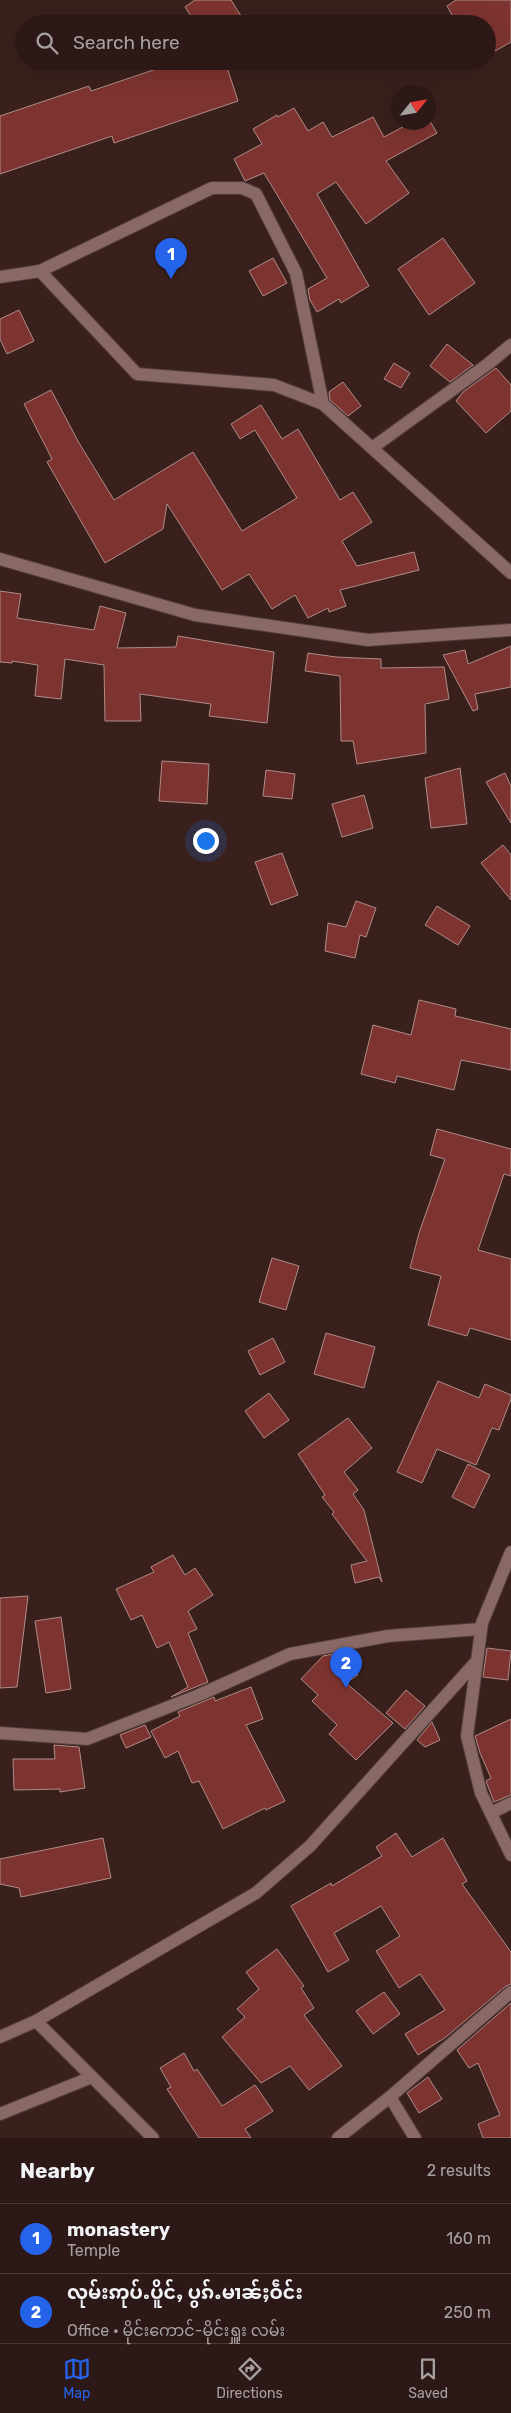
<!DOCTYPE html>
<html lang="en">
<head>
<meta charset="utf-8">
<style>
  :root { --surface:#2c1816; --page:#34211f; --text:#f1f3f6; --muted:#a6a0a1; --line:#483735; --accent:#2563eb }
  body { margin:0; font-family:Rubik,"Noto Sans Myanmar",sans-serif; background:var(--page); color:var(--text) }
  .compass { position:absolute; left:391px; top:85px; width:45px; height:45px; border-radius:50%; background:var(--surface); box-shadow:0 5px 20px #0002; rotate:59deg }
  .you { position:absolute; left:205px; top:840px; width:18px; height:18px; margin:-12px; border:4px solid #fff; border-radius:50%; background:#1a73e8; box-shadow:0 0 0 8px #1a73e833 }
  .badge { display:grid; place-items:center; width:32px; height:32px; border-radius:50%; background:var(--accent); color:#fff; font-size:16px; font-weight:700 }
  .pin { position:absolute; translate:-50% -41px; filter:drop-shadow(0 1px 2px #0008) }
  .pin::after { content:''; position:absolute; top:26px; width:18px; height:15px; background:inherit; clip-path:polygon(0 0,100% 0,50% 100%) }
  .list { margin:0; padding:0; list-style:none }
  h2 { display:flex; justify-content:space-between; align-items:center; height:65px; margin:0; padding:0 20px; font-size:21px }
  h2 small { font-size:16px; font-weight:400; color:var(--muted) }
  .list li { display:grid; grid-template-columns:32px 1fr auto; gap:15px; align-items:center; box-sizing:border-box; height:70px; padding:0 20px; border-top:1px solid var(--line) }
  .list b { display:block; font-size:19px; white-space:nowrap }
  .list p { margin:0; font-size:16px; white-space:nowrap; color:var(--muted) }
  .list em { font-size:16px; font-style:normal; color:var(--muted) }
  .icon { flex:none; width:28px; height:28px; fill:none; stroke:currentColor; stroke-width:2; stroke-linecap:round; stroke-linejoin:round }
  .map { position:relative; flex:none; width:511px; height:2138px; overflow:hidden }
  .search { position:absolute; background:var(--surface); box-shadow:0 5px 20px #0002; left:15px; right:15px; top:15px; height:55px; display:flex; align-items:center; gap:12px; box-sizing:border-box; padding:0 18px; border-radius:28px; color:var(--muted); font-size:19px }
  .sheet { height:205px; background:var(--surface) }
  nav { display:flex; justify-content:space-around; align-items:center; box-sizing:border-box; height:70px; border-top:1px solid var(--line); background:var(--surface); font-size:14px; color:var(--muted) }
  nav a { display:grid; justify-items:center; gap:2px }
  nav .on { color:var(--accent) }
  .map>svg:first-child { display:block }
  .building { fill:#7d3430; stroke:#ae8c88 }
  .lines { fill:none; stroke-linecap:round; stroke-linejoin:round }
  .minor-casing { stroke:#533d3b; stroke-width:14 }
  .secondary-casing { stroke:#533d3b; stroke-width:14 }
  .minor { stroke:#896965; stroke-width:12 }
  .secondary { stroke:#896965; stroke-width:12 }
</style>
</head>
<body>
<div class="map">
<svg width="511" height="2138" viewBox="0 0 511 2138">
  <rect width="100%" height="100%" fill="#3a201d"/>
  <g class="building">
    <path d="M195,0H231L241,16L229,24H196L185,7Z"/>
    <path d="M456,0H511V42L495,51L487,37V24H457L447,6Z"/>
    <path d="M180,61H225L238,101L114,143L112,136L0,174V116L89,86L91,91Z"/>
    <path d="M294,108L308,131L323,122L332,137L373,117L384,137L412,122H428V118L437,133L386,161L409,193L366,224L336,182L317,194L369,286L341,303L339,299L317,312L310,300L308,289L327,278L264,173L245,181L234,159L262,144L253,129L277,115L278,117Z"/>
    <path d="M443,238L475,283L429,315L398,269Z"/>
    <path d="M273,258L287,283L263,296L249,271Z"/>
    <path d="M19,310L34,341L7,354L0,339V319Z"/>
    <path d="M447,344L473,365L450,382L430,366Z"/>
    <path d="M394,363L410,373L401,388L384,379Z"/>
    <path d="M496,368L511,385V411L486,433L456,401L463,392Z"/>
    <path d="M343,382L361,406L348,416L330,400L329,392Z"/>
    <path d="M51,390L79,443L114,500L193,452L242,531L297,498L255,430L240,439L231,424L261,405L282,439L298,429L340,500L353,492L372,522L342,541L357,566L414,552L419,570L340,590L346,606L329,612L328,608L308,618L295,595L272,609L249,574L222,590L167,504L163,529L105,563L47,462L52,459L24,404Z"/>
    <path d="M0,591L21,594L17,618L94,630L100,606L126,613L117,648L176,647L178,636L274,652L267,723L209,716L211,704L140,694L141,721H105L104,665L65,659L61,699L35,696L38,665L12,661V663L0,662Z"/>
    <path d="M511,646V687L475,694L478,709L473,711L443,655L465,650L468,664Z"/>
    <path d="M308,653L336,657L381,659V668L444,667L449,699L425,704L426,753L357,764L353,741H341L340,676L305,671Z"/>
    <path d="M162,761L209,764L207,804L159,801Z"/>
    <path d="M460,768L467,824L431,828L425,778Z"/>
    <path d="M266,770L295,774L292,799L263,796Z"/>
    <path d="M505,773L511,786V823L486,782Z"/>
    <path d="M364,795L373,828L342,837L332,804Z"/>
    <path d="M503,845L511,855V900L481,863Z"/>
    <path d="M282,853L298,895L271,905L255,862Z"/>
    <path d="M356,901L376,908L366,937L360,935L355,958L325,951L328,923L346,927Z"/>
    <path d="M437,906L470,926L458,945L425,925Z"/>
    <path d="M419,1000L456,1009L455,1016L511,1029V1070L461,1060L454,1090L397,1076L395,1083L361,1074L373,1025L411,1035Z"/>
    <path d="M437,1129L511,1149V1176L504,1174L478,1250L511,1259V1340L470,1328L467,1336L428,1325L441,1276L410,1268L419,1233L445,1159L430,1155Z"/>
    <path d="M272,1258L299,1266L286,1310L259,1302Z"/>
    <path d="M326,1333L375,1347L364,1388L314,1374Z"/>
    <path d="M273,1338L285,1362L260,1375L248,1351Z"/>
    <path d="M438,1381L479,1398L485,1384L511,1395V1399L499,1430L492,1428L476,1465L437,1449L422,1483L397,1472Z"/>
    <path d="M269,1393L289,1420L264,1438L245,1411Z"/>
    <path d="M348,1418L372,1448L344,1472L358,1490L353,1494L364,1510L382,1582L379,1577L355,1583L351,1565L367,1561L332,1514L334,1512L322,1497L325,1495L298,1454Z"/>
    <path d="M468,1464L490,1475L474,1508L452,1497Z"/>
    <path d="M173,1555L185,1575L195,1568L213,1595L188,1611L197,1629L188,1633L208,1682L171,1697L188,1687L169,1642L157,1648L142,1615L131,1620L116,1589L154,1572L151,1567Z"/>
    <path d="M28,1596L17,1687L0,1688V1598Z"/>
    <path d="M61,1617L71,1689L46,1693L35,1621Z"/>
    <path d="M487,1648L511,1651L508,1680L483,1677Z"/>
    <path d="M343,1652L358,1675L346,1683L393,1723L356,1760L329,1734L337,1725L312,1701L318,1695L301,1679L323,1656Z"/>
    <path d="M251,1687L263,1719L246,1725L285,1801L266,1810L265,1808L223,1829L199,1781L192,1783L178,1751L165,1758L151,1731L180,1716L178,1712L214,1697L215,1701Z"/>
    <path d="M406,1690L425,1706L405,1729L386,1713Z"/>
    <path d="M511,1719V1795L494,1802L486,1781L491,1778L480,1753L475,1736Z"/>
    <path d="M432,1722L440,1740L425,1747L417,1740Z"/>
    <path d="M145,1725L151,1737L126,1748L120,1735Z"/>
    <path d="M54,1745L79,1747L85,1788L60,1792V1789L14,1790L13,1759H55Z"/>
    <path d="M396,1833L412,1857L443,1838L467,1881L462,1884L511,1952V1984L506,1986L446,2037L418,2055L405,2034L445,2010L420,1974L399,1988L376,1951L400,1936L381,1906L334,1933L349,1960L328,1972L291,1906L331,1883L332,1886L382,1856L376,1847Z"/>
    <path d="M103,1838L111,1878L21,1897L19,1888L0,1884V1859Z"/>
    <path d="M277,1949L304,1986L301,1988L314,2008L304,2015L342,2066L309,2090L290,2066L261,2083L222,2037L245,2017L237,2009L259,1989L246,1972Z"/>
    <path d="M384,1992L400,2014L373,2034L356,2011Z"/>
    <path d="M511,2003V2138H483L478,2124L500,2115L478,2063L469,2068L457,2050Z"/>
    <path d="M184,2053L194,2071L197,2069L222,2106L255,2085L273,2111L245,2129L251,2138H199L167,2089L171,2087L160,2068Z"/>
    <path d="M428,2077L442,2099L419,2113L407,2093Z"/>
  </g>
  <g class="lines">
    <defs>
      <g id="minor">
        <path d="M40,271L212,188H242L256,194L296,273L323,404"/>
        <path d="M0,277L40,271L137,374L274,385L323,404L511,573"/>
        <path d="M372,448L488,364L511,345"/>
        <path d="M0,559L195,615L368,640L511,630"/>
        <path d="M0,1733L87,1739L199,1695L290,1654L388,1636L481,1629"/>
        <path d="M491,1813L511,1803"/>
        <path d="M36,2021L153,2138"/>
        <path d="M0,2037L36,2021L256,1893L310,1846L475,1663"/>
        <path d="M390,2097L415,2138"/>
        <path d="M0,2114L92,2077"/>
        <path d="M338,2138L390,2097L511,1992"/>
      </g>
      <path id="secondary" d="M511,1552L482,1623L467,1736L481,1793L511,1855"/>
    </defs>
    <use href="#minor" class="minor-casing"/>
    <use href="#secondary" class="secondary-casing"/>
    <use href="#minor" class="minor"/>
    <use href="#secondary" class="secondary"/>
  </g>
</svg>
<svg class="compass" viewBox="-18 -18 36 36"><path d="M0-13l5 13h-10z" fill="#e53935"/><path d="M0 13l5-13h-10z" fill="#a6a0a1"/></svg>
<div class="you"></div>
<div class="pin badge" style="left:171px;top:279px">1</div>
<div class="pin badge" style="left:346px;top:1688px">2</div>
<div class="search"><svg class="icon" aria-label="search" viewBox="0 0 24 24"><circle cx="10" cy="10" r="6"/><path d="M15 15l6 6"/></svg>Search here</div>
</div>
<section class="sheet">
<h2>Nearby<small>2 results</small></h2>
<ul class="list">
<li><span class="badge">1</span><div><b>monastery</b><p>Temple</p></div><em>160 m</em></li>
<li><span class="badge">2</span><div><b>လုမ်းဢုပ်ႉပိူင်ႇ ပွၵ်ႉမၢၼ်ႈဝဵင်း</b><p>Office · မိုင်းကောင်-မိုင်းရှူး လမ်း</p></div><em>250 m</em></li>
</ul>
</section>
<nav>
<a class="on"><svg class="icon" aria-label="map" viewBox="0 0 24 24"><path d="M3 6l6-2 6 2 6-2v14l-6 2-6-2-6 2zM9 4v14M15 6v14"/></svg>Map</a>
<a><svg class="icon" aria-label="directions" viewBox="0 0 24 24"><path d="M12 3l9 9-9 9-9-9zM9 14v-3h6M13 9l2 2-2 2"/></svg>Directions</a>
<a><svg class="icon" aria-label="saved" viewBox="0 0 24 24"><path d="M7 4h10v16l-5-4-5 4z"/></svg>Saved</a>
</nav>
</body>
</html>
